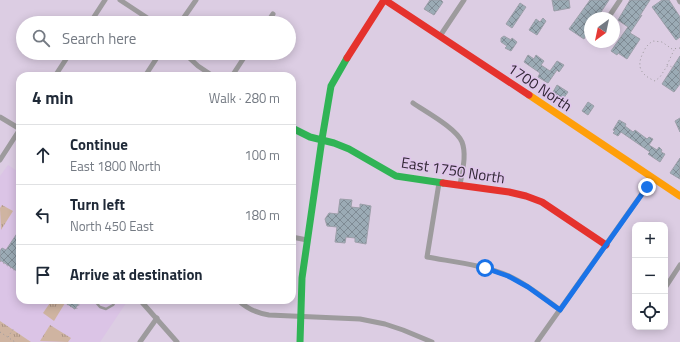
<!DOCTYPE html>
<html lang="en">
<head>
<meta charset="utf-8">
<style>
  :root { --surface:#fff; --page:#f2f2f3; --text:#1f2937; --muted:#747a83; --line:#e0e1e3 }
  body { margin:0; font-family:"Titillium Web",sans-serif; background:var(--page); color:var(--text) }
  .controls { position:absolute; right:12px; bottom:12px; display:grid; overflow:hidden; border-radius:8px; box-shadow:0 2px 10px #0003 }
  .controls button { width:36px; height:36px; display:grid; place-items:center; padding:0; border:0; border-bottom:1px solid var(--line); background:var(--surface); color:var(--text); font:20px sans-serif }
  .compass { position:absolute; left:584px; top:12px; width:36px; height:36px; border-radius:50%; background:var(--surface); box-shadow:0 2px 10px #0003; rotate:213deg }
  .stop { position:absolute; width:12px; height:12px; margin:-9px; border:3px solid #1a73e8; border-radius:50%; background:#fff }
  .stop.end { background:#1a73e8; border-color:#fff; box-shadow:0 1px 4px #0008 }
  .list { margin:0; padding:0; list-style:none }
  h2 { display:flex; justify-content:space-between; align-items:center; height:52px; margin:0; padding:0 16px; font-size:17px }
  h2 small { font-size:13px; font-weight:400; color:var(--muted) }
  .list li { display:grid; grid-template-columns:26px 1fr auto; gap:12px; align-items:center; box-sizing:border-box; height:60px; padding:0 16px; border-top:1px solid var(--line) }
  .list b { display:block; font-size:15px; white-space:nowrap }
  .list p { margin:0; font-size:13px; white-space:nowrap; color:var(--muted) }
  .list em { font-size:13px; font-style:normal; color:var(--muted) }
  .icon { flex:none; width:22px; height:22px; fill:none; stroke:currentColor; stroke-width:2; stroke-linecap:round; stroke-linejoin:round }
  .map { position:relative; flex:none; width:680px; height:342px; overflow:hidden }
  .search { position:absolute; background:var(--surface); box-shadow:0 2px 10px #0003; left:16px; top:16px; width:280px; height:44px; display:flex; align-items:center; gap:10px; box-sizing:border-box; padding:0 14px; border-radius:22px; color:var(--muted); font-size:15px }
  .panel { position:absolute; background:var(--surface); box-shadow:0 2px 10px #0003; left:16px; top:72px; width:280px; height:232px; border-radius:12px }
  .map>svg:first-child { display:block }
  .built { fill:#dbc4e6 }
  .park { fill:url(#park-tufts) }
  .building { fill:url(#building-cross-hatch); stroke:#9c9fa9 }
  .lines { fill:none; stroke-linecap:round; stroke-linejoin:round }
  .path { stroke:#9c999d; stroke-width:1; stroke-dasharray:1 3; stroke-linecap:butt }
  .lane { stroke:#9d9b9d; stroke-width:2.5 }
  .street { stroke:#9d9b9d; stroke-width:5 }
  .fast { stroke:#30b455; stroke-width:7 }
  .slow { stroke:#ff9f0a; stroke-width:7 }
  .jam { stroke:#e5322d; stroke-width:7 }
  .route { stroke:#1a73e8; stroke-width:5 }
  .labels { text-anchor:middle; dominant-baseline:central; stroke-width:3; stroke-linejoin:round; paint-order:stroke }
  .street-label { font-size:15px; fill:#322836; stroke:#dfc5eb }
</style>
</head>
<body>
<div class="map">
<svg width="680" height="342" viewBox="0 0 680 342">
  <defs>
    <pattern id="park-tufts" width="24" height="20" patternUnits="userSpaceOnUse"><rect width="24" height="20" fill="#cfb4a1"/><path d="M3 7l-1-3M5 7V3M7 7l1-3M15 17l-1-3M17 17v-4M19 17l1-3" fill="none" stroke="#a99284"/></pattern>
    <pattern id="building-cross-hatch" width="8" height="8" patternUnits="userSpaceOnUse"><rect width="8" height="8" fill="#9babb5"/><path d="M0 0l8 8M0 8l8-8" fill="none" stroke="#7f8b94"/></pattern>
  </defs>
  <rect width="100%" height="100%" fill="#dccde3"/>
  <path class="built" d="M8,165L20,173V300H128L100,342H31L0,321V176Z"/>
  <g class="park">
    <path d="M2,205L13,211L1,230L0,208Z"/>
    <path d="M52,300H59L65,303L54,321L43,313Z"/>
    <path d="M0,321L31,342H0Z"/>
    <path d="M50,325L71,338L68,342L40,341Z"/>
  </g>
  <g class="building">
    <path d="M430,0H441L443,2L434,15L424,9Z"/>
    <path d="M552,0H569L570,8L554,11Z"/>
    <path d="M590,0H609L597,18H590V29L584,39L569,29Z"/>
    <path d="M630,0H650L639,17L642,15L630,33L640,39L627,59L618,53L617,55L611,51L628,27L618,20Z"/>
    <path d="M662,0H669L680,17V37L676,40L652,7Z"/>
    <path d="M520,3L526,7L512,28L506,24Z"/>
    <path d="M543,18L546,21L537,35L529,30L536,19L540,22Z"/>
    <path d="M504,36L511,40L512,38L517,42L511,51L505,48L507,46L501,42V38Z"/>
    <path d="M528,55L534,59L536,55L544,61L541,65L550,71L557,61L564,65L559,72L557,70L548,83L538,77L540,73L524,62Z"/>
    <path d="M680,56V84L674,92L662,84Z"/>
    <path d="M557,85L568,92L563,99L553,92Z"/>
    <path d="M588,102L594,106L588,115L582,111Z"/>
    <path d="M680,118V132L675,121Z"/>
    <path d="M619,120L626,124L625,126L633,132L635,130L647,139L649,137L653,139L649,145L657,150L659,147L662,150L661,152L665,154L660,162L648,154L650,152L621,132L618,136L613,133L615,131L613,130Z"/>
    <path d="M680,158V179L670,173Z"/>
    <path d="M340,199L352,200L351,207L360,208V204L371,206L366,244L355,242V238L346,237L345,243L335,242L337,227L327,226L325,219L329,213L338,214Z"/>
    <path d="M20,229V273L0,260V251L2,248L6,250Z"/>
    <path d="M61,300H81L75,309Z"/>
  </g>
  <g class="lines">
    <g class="path">
      <path d="M680,48L672,49L662,42L653,41C648,44 645,48 643,53C636,67 641,75 655,81L660,77L667,66H670L680,72"/>
      <path d="M667,65L674,50"/>
      <path d="M20,218L18,221L20,222"/>
      <path d="M0,261L20,274"/>
      <path d="M60,300L76,310L82,300"/>
      <path d="M0,332L15,342"/>
      <path d="M8,337L14,328"/>
    </g>
    <path class="lane" d="M94,300L100,307L106,309L113,305L116,300"/>
    <g class="street">
      <path d="M120,0L155,23"/>
      <path d="M679,0L680,2"/>
      <path d="M608,18L620,0"/>
      <path d="M90,23L105,0"/>
      <path d="M180,23L196,0"/>
      <path d="M267,23L273,14"/>
      <path d="M440,36L464,0"/>
      <path d="M184,53L198,66L213,76"/>
      <path d="M55,76L70,53"/>
      <path d="M145,76L160,53"/>
      <path d="M232,76L247,53"/>
      <path d="M413,103C426,112 456,128 462,142C467,155 462,172 460,185"/>
      <path d="M0,117L20,129"/>
      <path d="M0,160L20,129"/>
      <path d="M439,183L427,257C454,262 484,265 509,276C527,284 544,298 560,310"/>
      <path d="M292,237L307,240"/>
      <path d="M665,288L680,265"/>
      <path d="M140,300L177,342"/>
      <path d="M238,300C247,309 256,313 269,315L360,319L385,324L403,330L432,342"/>
      <path d="M140,342L157,318"/>
      <path d="M537,342L653,178"/>
    </g>
    <g class="fast">
      <path d="M292,128L310,137L334,143L349,149L396,176L443,183"/>
      <path d="M300,342L302,278L322,139L331,86L347,58"/>
    </g>
    <path class="slow" d="M529,95L680,196"/>
    <g class="jam">
      <path d="M385,0L529,95"/>
      <path d="M347,58L384,0"/>
      <path d="M443,183L509,192L526,196L542,202L606,245"/>
    </g>
  </g>
  <g class="lines">
    <path class="route" d="M485,268L508,276L528,287L560,310L647,187"/>
  </g>
  <g class="labels">
    <g class="street-label">
      <text transform="translate(540 87) rotate(34)">1700 North</text>
      <text transform="translate(453 170) rotate(9)">East 1750 North</text>
    </g>
  </g>
</svg>
<div class="controls">
<button>+</button>
<button>−</button>
<button><svg class="icon" aria-label="locate" viewBox="0 0 24 24"><circle cx="12" cy="12" r="6"/><path d="M12 2v4M12 18v4M2 12h4M18 12h4"/></svg></button>
</div>
<svg class="compass" viewBox="-18 -18 36 36"><path d="M0-13l5 13h-10z" fill="#e53935"/><path d="M0 13l5-13h-10z" fill="#747a83"/></svg>
<div class="stop" style="left:485px;top:268px"></div>
<div class="stop end" style="left:647px;top:187px"></div>
<div class="search"><svg class="icon" aria-label="search" viewBox="0 0 24 24"><circle cx="10" cy="10" r="6"/><path d="M15 15l6 6"/></svg>Search here</div>
<section class="panel">
<h2>4 min<small>Walk · 280 m</small></h2>
<ul class="list">
<li><svg class="icon" aria-label="ahead" viewBox="0 0 24 24"><path d="M12 20V5M6 11l6-6 6 6"/></svg><div><b>Continue</b><p>East 1800 North</p></div><em>100 m</em></li>
<li><svg class="icon" aria-label="left" viewBox="0 0 24 24"><path d="M17 20v-9H6M10 6l-5 5 5 5"/></svg><div><b>Turn left</b><p>North 450 East</p></div><em>180 m</em></li>
<li><svg class="icon" aria-label="arrive" viewBox="0 0 24 24"><path d="M6 21V4h12l-3 4 3 4H6"/></svg><div><b>Arrive at destination</b></div></li>
</ul>
</section>
</div>
</body>
</html>
